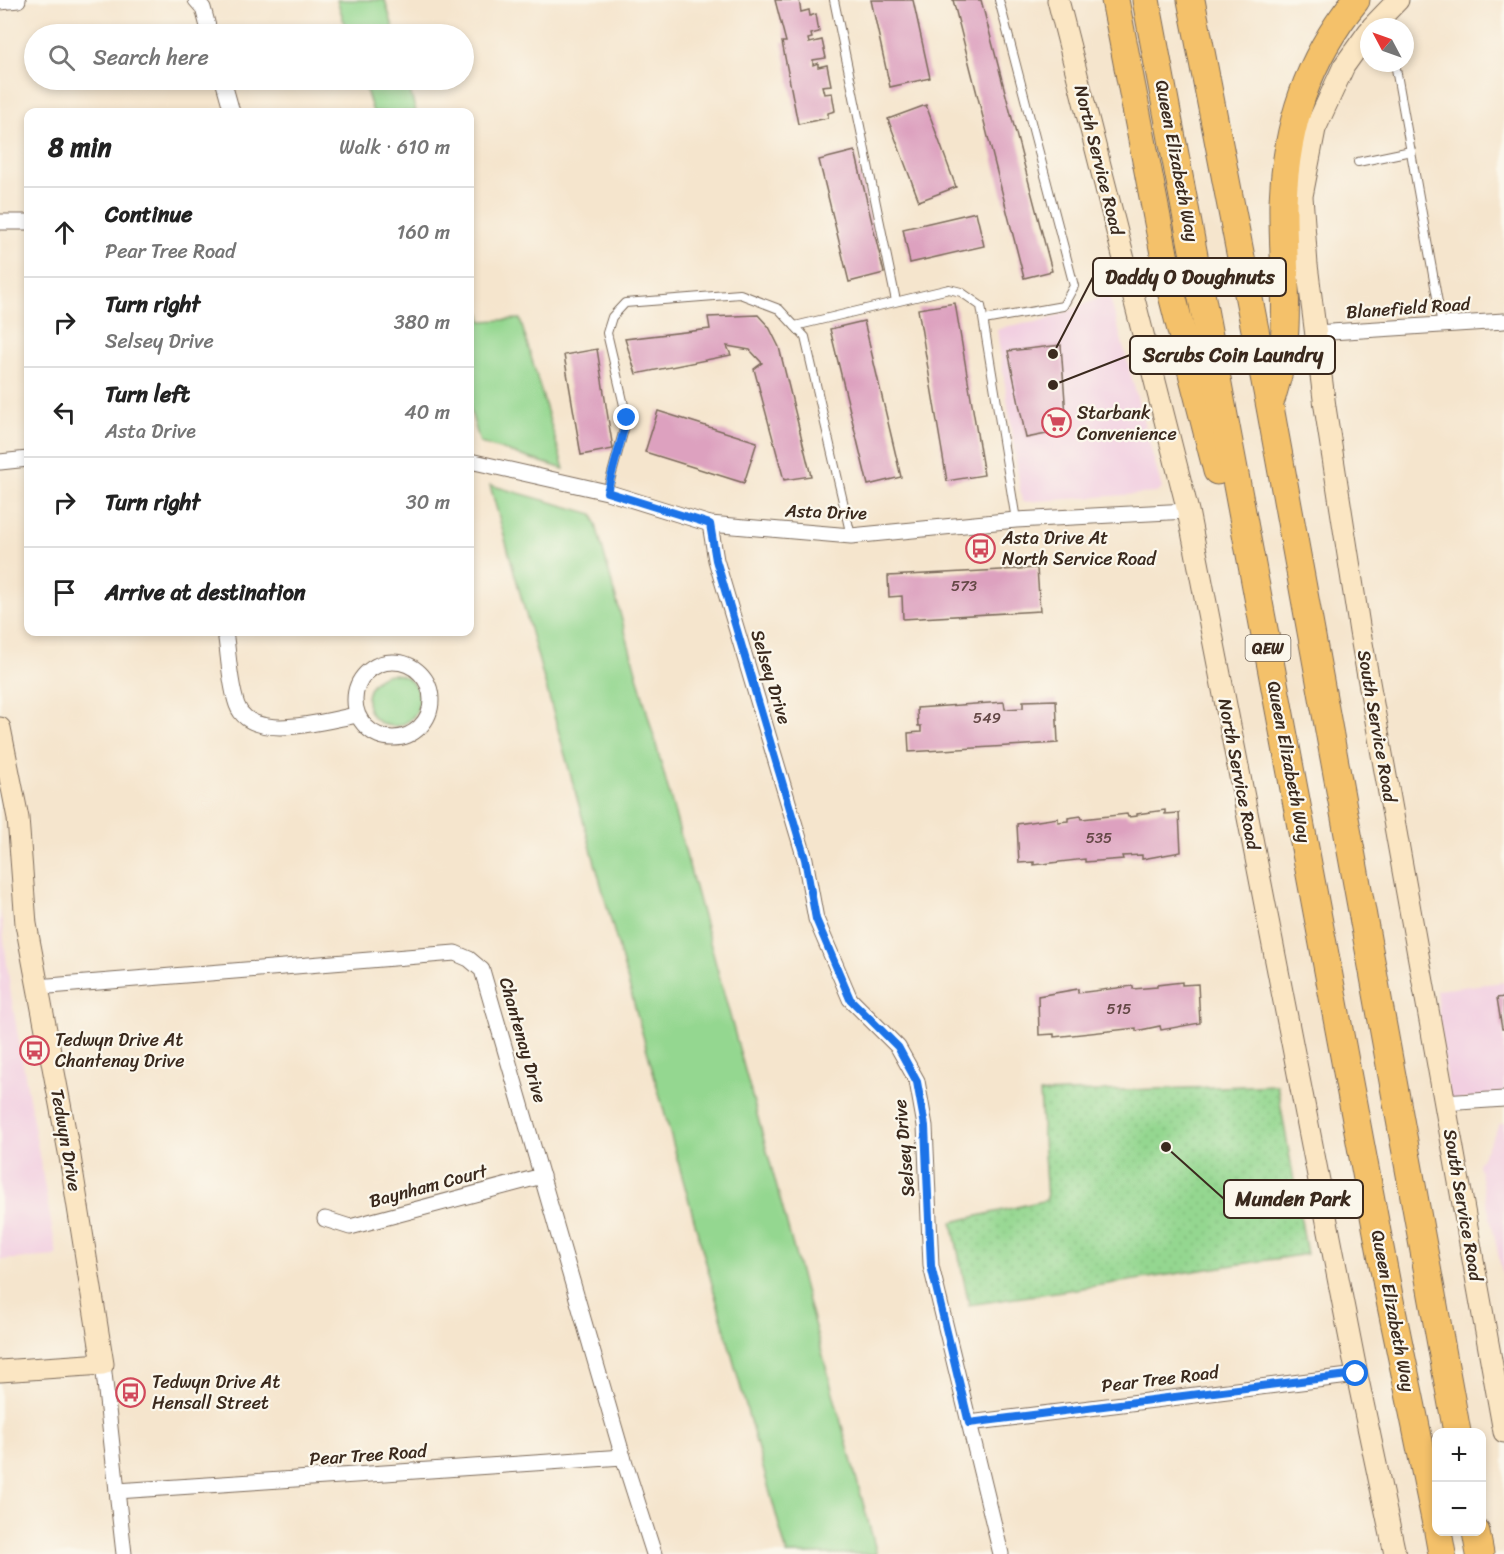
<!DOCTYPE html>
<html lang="en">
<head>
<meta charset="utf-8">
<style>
  :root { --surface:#fff; --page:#f2f2f2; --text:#222; --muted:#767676; --line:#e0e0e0 }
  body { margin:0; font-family:Sriracha,sans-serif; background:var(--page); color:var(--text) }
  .controls { position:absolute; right:18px; bottom:18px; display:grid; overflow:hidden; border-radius:12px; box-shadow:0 3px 9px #0003 }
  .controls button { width:54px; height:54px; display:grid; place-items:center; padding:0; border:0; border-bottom:2px solid var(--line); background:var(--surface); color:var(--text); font:30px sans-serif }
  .compass { position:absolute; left:1360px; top:18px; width:54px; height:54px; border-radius:50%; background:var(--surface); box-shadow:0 3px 9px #0003; rotate:311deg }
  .stop { position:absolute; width:18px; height:18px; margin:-14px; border:4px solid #1a73e8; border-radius:50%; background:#fff }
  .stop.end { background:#1a73e8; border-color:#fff; box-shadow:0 2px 6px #0008 }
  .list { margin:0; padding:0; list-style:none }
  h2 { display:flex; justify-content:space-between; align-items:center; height:78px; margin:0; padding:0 24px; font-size:26px }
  h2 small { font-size:20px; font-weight:400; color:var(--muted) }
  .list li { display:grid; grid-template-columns:39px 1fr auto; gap:18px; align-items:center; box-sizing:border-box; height:90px; padding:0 24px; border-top:2px solid var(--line) }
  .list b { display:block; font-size:22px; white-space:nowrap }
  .list p { margin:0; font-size:20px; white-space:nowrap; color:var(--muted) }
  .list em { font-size:20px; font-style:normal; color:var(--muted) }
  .icon { flex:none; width:33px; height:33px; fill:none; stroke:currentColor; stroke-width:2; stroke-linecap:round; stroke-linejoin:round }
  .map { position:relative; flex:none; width:1504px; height:1554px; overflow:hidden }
  .search { position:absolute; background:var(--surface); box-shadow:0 3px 9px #0003; left:24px; top:24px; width:450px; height:66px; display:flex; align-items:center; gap:15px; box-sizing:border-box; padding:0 21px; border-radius:33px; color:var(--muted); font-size:22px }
  .panel { position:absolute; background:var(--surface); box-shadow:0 3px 9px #0003; left:24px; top:108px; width:450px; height:528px; border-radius:12px }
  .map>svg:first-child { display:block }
  .built { fill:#f2cfe1 }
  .grass { fill:#94d790; stroke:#688057; stroke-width:1.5 }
  .park { fill:url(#park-dots); stroke:#688057; stroke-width:1.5 }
  .building { fill:#dda1bf }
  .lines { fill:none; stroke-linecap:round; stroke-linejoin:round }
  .lane-casing { stroke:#7c6b5b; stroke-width:10 }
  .street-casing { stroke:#7c6b5b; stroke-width:17 }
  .secondary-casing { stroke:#7c6b5b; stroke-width:23 }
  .highway-casing { stroke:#7c6b5b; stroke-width:29 }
  .lane { stroke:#fff; stroke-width:8 }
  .street { stroke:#fff; stroke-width:15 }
  .secondary { stroke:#fbe6c3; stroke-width:21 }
  .highway { stroke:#f4c16a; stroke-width:27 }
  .route { stroke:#1a73e8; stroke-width:8 }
  .labels { text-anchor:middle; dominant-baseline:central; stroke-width:4.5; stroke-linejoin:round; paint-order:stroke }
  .number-label { font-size:15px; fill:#644846 }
  .shield { fill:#fbf7ec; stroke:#75685c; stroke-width:1.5 }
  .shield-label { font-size:16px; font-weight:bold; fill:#3b2a1e }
  .street-label { font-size:18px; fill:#3b2a1e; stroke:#fbf7ec }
  .poi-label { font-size:18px; fill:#3b2a1e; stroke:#fbf7ec; text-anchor:start }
  .leader { fill:none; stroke:#3b2a1e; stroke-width:2 }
  .callout-dot { fill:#3b2a1e; stroke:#fbf7ec; stroke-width:2 }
  .callout { fill:#fbf7ec; stroke:#3b2a1e; stroke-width:2 }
  .callout-label { font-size:20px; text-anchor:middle; font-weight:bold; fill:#3b2a1e }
</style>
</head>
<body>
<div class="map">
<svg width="1504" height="1554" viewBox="0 0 1504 1554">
  <defs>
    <pattern id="park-dots" width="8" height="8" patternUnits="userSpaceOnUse" patternTransform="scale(1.5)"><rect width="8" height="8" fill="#94d790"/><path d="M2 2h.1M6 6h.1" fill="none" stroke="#80b97c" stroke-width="1.8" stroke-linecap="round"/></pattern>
  </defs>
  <rect width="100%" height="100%" fill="#fbf7ec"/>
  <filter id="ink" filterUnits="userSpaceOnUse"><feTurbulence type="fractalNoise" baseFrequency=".0167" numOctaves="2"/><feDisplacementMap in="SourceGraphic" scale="12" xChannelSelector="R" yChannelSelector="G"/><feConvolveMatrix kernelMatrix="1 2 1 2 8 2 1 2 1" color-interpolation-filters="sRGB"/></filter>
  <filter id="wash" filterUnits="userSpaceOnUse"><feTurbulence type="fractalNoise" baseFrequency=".008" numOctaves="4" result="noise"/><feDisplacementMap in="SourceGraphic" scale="24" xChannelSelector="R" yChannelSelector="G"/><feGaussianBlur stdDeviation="1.35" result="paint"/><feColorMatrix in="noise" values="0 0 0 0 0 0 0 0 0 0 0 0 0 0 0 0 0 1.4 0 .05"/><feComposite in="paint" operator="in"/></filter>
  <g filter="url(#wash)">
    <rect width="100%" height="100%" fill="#f5e5cd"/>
    <g class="built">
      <path d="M1109,294L1162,489L1156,493L1022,502L997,330L1008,326L1044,321Z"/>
      <path d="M0,907L11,996L57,1256L0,1260Z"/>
      <path d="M1504,982V1094L1449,1101L1436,990Z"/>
      <path d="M1504,1123V1280L1478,1164L1500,1124Z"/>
    </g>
    <g class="grass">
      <path d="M337,0H385L395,34H348Z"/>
      <path d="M363,80H407L416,112H373Z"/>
      <path d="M470,288L475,291L482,321L520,319L564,469L480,443L470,409Z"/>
      <path d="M490,485L593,514L877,1554H787Z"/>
      <circle cx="393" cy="700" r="26"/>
    </g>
    <path class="park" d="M1277,1085L1307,1254L969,1305L952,1222L1047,1200L1040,1093Z"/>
    <g id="blocks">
      <g class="building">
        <path d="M775,0H799L801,12L809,10L810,16L816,14L819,32L811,34L812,38L808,39L809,43L822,40L826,58L813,60V65L818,63V67L827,65L831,85L822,86L824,94L832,93L835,111L828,113V118L798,124L782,42H786Z"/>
        <path d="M871,0H913L930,78L890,87Z"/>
        <path d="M953,0H981L1052,271L1024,278Z"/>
        <path d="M926,105L956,187L919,201L888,119Z"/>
        <path d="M855,151L884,273L849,282L819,160Z"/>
        <path d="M976,212L984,246L910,263L903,229Z"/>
        <path d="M955,303L984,475L947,481L918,309Z"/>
        <path d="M758,315L769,327L779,347L811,476L784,480L754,369L762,363L750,350L727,346L731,355L636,374L625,339L710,329L708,317Z"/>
        <path d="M864,321L901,477L868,485L830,329Z"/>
        <path d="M1061,345L1067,430L1026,438L1008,351Z"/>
        <path d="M597,349L613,449L581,455L564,355Z"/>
        <path d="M658,411L757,442L744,483L645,452Z"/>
        <path d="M1037,568L1040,611L903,619L902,596L889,597L888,576Z"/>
        <path d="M1056,700L1058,743L909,752L908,733L921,732V726H918L917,708L1004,702L1005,709L1023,708V701Z"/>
        <path d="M1165,810V814L1179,813L1181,852L1142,859V855L1122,856L1123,859L1085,862V859L1034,865V862L1019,863L1017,824L1058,818V822L1068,821V818L1081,816L1082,819L1127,814L1128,817L1137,816V814Z"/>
        <path d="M1182,982V985L1198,984L1200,1023L1161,1030L1160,1026L1136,1031V1028L1054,1037V1034L1039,1035L1038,996L1078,989V993L1133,986V989L1157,987V985Z"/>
        <path d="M1504,997V1029H1502L1497,998Z"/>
      </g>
    </g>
  </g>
  <g filter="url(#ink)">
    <use href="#blocks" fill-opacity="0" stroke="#7c6b5b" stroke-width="1.5"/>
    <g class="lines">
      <defs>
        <g id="lane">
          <path d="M834,0L896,301"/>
          <path d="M1395,63L1442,325"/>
          <path d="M1358,162L1411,151"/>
          <path d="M984,320L1063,306L1074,286L999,0"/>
          <path d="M795,326L949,289L961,292L981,306L1016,520"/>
          <path d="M607,492L627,418L607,333L612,317L625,303L740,294L779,309L805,337L851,536"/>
        </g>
        <g id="street">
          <path d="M196,0L203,8L210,34"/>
          <path d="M0,2L18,0"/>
          <path d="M223,80L232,112"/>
          <path d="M0,222H28"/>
          <path d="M1315,333L1504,321"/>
          <path d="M470,461L607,492L710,524L851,536L1016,520L1188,511"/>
          <path d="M0,462L28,459"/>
          <path d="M710,524L716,560L805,859L816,919L850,999L898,1047L917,1081L925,1126L931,1266L1001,1554"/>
          <path d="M225,632C229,655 229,682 237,705C251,744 327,720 357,715"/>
          <circle cx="393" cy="700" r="38"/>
          <path d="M37,987L455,953L469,959L482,970L623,1457L654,1554"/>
          <path d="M1444,1103L1504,1099"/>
          <path d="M325,1219L350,1227L542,1176"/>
          <path d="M103,1364L124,1554"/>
          <path d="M969,1423L1357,1375"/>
          <path d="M117,1491L623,1457"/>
        </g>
        <g id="secondary">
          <path d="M1058,0L1188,511L1357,1375L1395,1554"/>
          <path d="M1372,27L1398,0"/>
          <path d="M1369,31L1344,66L1315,129L1302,196L1307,265L1325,407L1360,632L1504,1432"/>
          <path d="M0,728L18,818L26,924L70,1157L103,1364L0,1371"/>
        </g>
        <g id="highway">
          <path d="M1115,0L1172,295L1217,471"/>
          <path d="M1146,0L1389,1296L1436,1524"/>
          <path d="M1191,0L1270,407L1457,1432"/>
          <path d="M1272,397C1276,382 1281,367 1283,352C1289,303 1282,251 1283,202C1286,125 1308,59 1356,0"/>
          <path d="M1438,1532L1442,1554"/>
          <path d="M1476,1532L1480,1554"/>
        </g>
      </defs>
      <use href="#lane" class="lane-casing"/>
      <use href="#street" class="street-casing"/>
      <use href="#secondary" class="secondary-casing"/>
      <use href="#highway" class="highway-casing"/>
      <use href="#lane" class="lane"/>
      <use href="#street" class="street"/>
      <use href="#secondary" class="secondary"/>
      <use href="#highway" class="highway"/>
    </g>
  </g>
  <g class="lines" filter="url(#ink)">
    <path class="route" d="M627,418L607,492L710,524L716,560L805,859L816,919L850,999L898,1047L917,1082L925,1126L931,1266L969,1423L1356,1374"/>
  </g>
  <defs>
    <symbol id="supermarket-ring" viewBox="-11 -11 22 22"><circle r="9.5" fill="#fbf7ec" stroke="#d1495b" stroke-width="1.5"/><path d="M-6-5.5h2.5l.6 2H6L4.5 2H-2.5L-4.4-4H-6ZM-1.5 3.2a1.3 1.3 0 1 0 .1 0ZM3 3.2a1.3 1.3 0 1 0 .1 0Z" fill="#d1495b"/></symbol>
    <symbol id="bus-ring" viewBox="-11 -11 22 22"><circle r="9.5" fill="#fbf7ec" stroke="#d1495b" stroke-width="1.5"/><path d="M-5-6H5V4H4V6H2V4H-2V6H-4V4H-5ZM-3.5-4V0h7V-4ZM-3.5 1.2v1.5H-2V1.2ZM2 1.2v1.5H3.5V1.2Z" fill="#d1495b"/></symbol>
  </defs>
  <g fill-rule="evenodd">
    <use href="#supermarket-ring" x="1040" y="406" width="33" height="33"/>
    <use href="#bus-ring" x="964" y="532" width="33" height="33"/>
    <use href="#bus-ring" x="18" y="1034" width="33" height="33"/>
    <use href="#bus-ring" x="114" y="1376" width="33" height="33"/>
  </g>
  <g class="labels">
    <g class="number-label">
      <text x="964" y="586">573</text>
      <text x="987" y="718">549</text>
      <text x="1099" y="838">535</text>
      <text x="1119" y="1009">515</text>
    </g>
    <rect class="shield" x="1245.5" y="635" width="45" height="26" rx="4.5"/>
    <g class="shield-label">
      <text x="1268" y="648">QEW</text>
    </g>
    <g class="street-label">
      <text transform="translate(1099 160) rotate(76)">North Service Road</text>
      <text transform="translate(1177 161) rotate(79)">Queen Elizabeth Way</text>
      <text transform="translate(1408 308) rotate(-4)">Blanefield Road</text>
      <text transform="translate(826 512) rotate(2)">Asta Drive</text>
      <text transform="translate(771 677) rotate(73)">Selsey Drive</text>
      <text transform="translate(1377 726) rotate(80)">South Service Road</text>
      <text transform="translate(1289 762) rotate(79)">Queen Elizabeth Way</text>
      <text transform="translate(1239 774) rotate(79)">North Service Road</text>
      <text transform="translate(523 1040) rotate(74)">Chantenay Drive</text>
      <text transform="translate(66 1140) rotate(80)">Tedwyn Drive</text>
      <text transform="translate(904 1148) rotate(-95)">Selsey Drive</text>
      <text transform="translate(428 1186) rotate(-15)">Baynham Court</text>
      <text transform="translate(1463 1205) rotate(80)">South Service Road</text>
      <text transform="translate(1393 1311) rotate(79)">Queen Elizabeth Way</text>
      <text transform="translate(1160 1379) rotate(-7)">Pear Tree Road</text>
      <text transform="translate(368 1455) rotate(-4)">Pear Tree Road</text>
    </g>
    <g class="poi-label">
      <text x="1077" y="413">Starbank<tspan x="1077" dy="21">Convenience</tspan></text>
      <text x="1002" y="538">Asta Drive At<tspan x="1002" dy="21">North Service Road</tspan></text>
      <text x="55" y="1040">Tedwyn Drive At<tspan x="55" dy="21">Chantenay Drive</tspan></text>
      <text x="152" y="1382">Tedwyn Drive At<tspan x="152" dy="21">Hensall Street</tspan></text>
    </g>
  </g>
  <path class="leader" d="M1053 354L1093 277M1053 385L1130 355M1166 1147L1224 1199"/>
  <g class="callout-dot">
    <circle cx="1053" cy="354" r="6"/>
    <circle cx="1053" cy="385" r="6"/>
    <circle cx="1166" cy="1147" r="6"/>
  </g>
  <g class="callout">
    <rect x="1093" y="258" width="193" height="38" rx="6"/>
    <rect x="1130" y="336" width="205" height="38" rx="6"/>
    <rect x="1224" y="1180" width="139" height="38" rx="6"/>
  </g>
  <g class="callout-label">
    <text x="1190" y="284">Daddy O Doughnuts</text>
    <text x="1233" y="362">Scrubs Coin Laundry</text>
    <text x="1293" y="1206">Munden Park</text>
  </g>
</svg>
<div class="controls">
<button>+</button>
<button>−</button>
</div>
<svg class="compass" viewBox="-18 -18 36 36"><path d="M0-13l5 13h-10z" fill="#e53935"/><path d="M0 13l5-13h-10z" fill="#767676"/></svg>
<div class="stop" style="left:1356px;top:1374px"></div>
<div class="stop end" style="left:627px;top:418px"></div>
<div class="search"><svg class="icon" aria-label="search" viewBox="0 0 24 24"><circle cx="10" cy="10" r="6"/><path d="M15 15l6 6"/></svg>Search here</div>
<section class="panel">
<h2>8 min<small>Walk · 610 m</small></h2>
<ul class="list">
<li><svg class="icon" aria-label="ahead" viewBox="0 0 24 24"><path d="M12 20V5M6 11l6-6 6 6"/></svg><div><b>Continue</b><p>Pear Tree Road</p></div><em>160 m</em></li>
<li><svg class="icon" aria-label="right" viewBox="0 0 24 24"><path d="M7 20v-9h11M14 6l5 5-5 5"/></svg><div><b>Turn right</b><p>Selsey Drive</p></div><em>380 m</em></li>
<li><svg class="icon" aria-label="left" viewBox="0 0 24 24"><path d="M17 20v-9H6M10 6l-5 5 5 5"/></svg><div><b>Turn left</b><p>Asta Drive</p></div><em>40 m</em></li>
<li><svg class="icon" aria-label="right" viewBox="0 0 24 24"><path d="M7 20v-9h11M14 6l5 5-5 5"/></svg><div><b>Turn right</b></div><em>30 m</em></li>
<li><svg class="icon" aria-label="arrive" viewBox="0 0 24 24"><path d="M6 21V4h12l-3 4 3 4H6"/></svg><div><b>Arrive at destination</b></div></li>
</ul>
</section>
</div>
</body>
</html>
